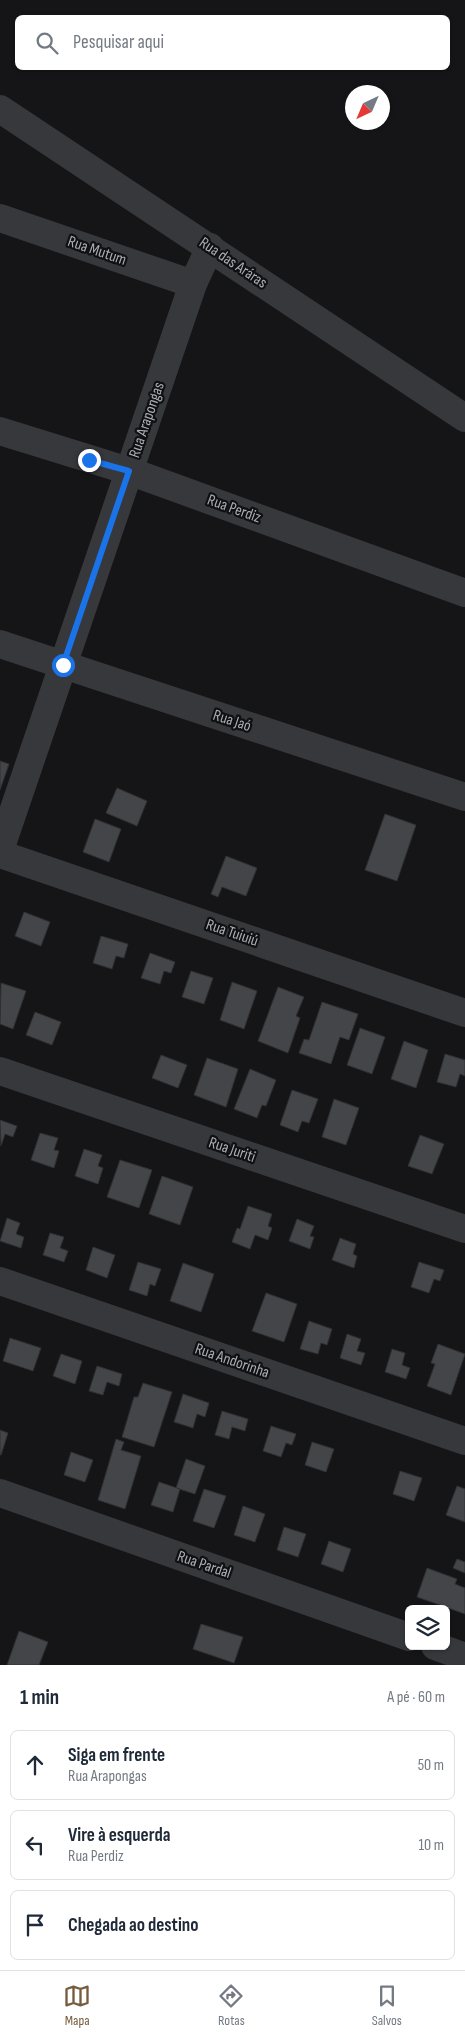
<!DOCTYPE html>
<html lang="pt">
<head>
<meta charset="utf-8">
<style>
  :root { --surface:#fff; --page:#f2f2f3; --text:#1f2937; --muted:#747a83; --line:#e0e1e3; --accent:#765b3d }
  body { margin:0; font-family:"Sofia Sans Condensed",sans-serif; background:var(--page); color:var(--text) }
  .controls { position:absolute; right:15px; bottom:15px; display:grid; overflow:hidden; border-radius:8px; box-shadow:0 1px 4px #0004 }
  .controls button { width:45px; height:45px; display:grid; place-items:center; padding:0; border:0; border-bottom:1px solid var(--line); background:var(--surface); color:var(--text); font:25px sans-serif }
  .compass { position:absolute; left:345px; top:85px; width:45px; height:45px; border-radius:50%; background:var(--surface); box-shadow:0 1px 4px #0004; rotate:224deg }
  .stop { position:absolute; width:15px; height:15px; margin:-11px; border:4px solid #1a73e8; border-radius:50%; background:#fff }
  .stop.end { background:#1a73e8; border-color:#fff; box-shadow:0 1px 5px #0008 }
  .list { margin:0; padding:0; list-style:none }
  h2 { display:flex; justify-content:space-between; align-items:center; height:65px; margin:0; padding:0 20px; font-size:21px }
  h2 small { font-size:16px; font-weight:400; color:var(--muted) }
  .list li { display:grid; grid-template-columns:32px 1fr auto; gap:15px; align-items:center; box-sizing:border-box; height:70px; margin:0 10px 10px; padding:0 10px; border:1px solid var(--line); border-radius:8px }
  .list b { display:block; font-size:19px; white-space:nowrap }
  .list p { margin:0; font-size:16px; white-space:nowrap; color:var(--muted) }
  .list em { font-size:16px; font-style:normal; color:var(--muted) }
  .icon { flex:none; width:28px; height:28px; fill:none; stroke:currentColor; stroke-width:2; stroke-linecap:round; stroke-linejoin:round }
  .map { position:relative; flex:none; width:465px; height:1665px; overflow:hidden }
  .search { position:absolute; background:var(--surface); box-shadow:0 1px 4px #0004; left:15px; right:15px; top:15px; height:55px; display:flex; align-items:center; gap:12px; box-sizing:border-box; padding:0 18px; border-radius:8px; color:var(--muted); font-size:19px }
  .sheet { height:305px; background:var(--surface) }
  nav { display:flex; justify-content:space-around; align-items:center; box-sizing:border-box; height:70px; border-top:1px solid var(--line); background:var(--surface); font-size:14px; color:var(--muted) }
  nav a { display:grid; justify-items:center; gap:2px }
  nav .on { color:var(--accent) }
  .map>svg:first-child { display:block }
  .building { fill:#444549; stroke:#2f3032 }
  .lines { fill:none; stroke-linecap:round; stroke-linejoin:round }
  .minor { stroke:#36383b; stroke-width:28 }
  .route { stroke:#1a73e8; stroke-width:6 }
  .labels { text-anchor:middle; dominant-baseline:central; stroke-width:4.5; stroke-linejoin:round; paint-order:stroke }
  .street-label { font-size:16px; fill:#a8aeb5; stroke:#101012 }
</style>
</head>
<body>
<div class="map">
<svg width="465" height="1665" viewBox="0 0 465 1665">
  <rect width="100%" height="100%" fill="#151517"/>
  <g class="building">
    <path d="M0,761L9,764L0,790Z"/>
    <path d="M117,788L147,801L137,826L106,813Z"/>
    <path d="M385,814L416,825L397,881L365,870Z"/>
    <path d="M95,819L121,829L109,862L83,852Z"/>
    <path d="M226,856L257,868L246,896L222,887L218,897L211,894Z"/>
    <path d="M24,912L50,922L41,946L15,936Z"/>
    <path d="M101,936L128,944L124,958L116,956L112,969L93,963Z"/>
    <path d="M150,953L175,962L171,973L164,971L160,984L141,978Z"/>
    <path d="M191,971L213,978L204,1004L182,997Z"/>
    <path d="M232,982L257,991L244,1029L220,1020Z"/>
    <path d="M1,983L26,991L13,1029L0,1024Z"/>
    <path d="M278,987L304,997L296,1016L300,1018L288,1053L258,1041Z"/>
    <path d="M322,1002L358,1014L349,1040L340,1037L331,1064L299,1053L304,1039L309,1040Z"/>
    <path d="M35,1012L61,1022L52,1045L26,1035Z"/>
    <path d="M360,1028L385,1037L372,1074L347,1065Z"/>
    <path d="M404,1041L428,1050L416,1088L391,1079Z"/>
    <path d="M445,1054L465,1060V1076L460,1074L456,1087L437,1082Z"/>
    <path d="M161,1055L187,1065L178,1088L152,1078Z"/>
    <path d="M207,1058L238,1069L226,1107L194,1095Z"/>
    <path d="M250,1069L276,1080L266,1106L262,1105L257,1118L234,1109Z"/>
    <path d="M292,1090L318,1099L309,1123L302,1121L298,1132L280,1125Z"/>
    <path d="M334,1099L359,1108L346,1145L322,1137Z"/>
    <path d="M0,1120L17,1126L13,1137L5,1134L1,1146Z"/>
    <path d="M40,1133L58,1138L54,1150L59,1151L54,1168L31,1160Z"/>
    <path d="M420,1135L444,1144L432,1174L408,1166Z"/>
    <path d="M84,1149L102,1155L98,1166L103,1168L98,1184L75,1176Z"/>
    <path d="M120,1160L152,1170L139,1208L107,1197Z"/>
    <path d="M162,1176L193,1187L180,1225L149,1214Z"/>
    <path d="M248,1206L272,1214L268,1226L272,1228L268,1240L255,1235L250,1249L232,1242L237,1228L240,1229Z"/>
    <path d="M7,1218L20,1223L16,1234L24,1237L21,1248L0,1241Z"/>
    <path d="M297,1219L314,1226L310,1236L314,1237L310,1249L289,1241Z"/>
    <path d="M50,1233L64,1237L60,1248L68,1251L64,1262L43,1255Z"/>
    <path d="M340,1238L356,1244L353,1254L357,1256L354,1268L332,1260Z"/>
    <path d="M93,1247L115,1255L107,1278L86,1270Z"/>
    <path d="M138,1262L161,1269L155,1286L150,1284L147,1296L129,1290Z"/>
    <path d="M419,1262L444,1270L440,1281L434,1279L429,1293L411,1287Z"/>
    <path d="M183,1263L214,1274L201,1312L170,1301Z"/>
    <path d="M266,1293L297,1304L284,1342L252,1331Z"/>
    <path d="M309,1321L332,1329L327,1345L321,1343L318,1354L300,1349Z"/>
    <path d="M347,1334L361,1339L357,1351L365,1353L361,1365L340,1358Z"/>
    <path d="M10,1338L41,1348L33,1371L3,1361Z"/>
    <path d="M438,1344L465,1354L451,1395L427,1386L435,1364L431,1363Z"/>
    <path d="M392,1349L405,1353L402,1365L410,1368L406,1379L385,1372Z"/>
    <path d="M61,1354L82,1361L75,1384L53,1376Z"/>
    <path d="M97,1366L122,1374L119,1386L107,1382L103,1395L89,1391Z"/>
    <path d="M143,1383L172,1392L154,1447L122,1437L134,1397H138Z"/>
    <path d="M183,1394L209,1403L205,1417L197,1414L193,1428L174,1422Z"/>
    <path d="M222,1411L248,1419L245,1431L232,1427L229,1439L215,1435Z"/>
    <path d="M271,1426L296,1434L292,1445L286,1443L281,1457L263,1451Z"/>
    <path d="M0,1430L8,1433L1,1455H0Z"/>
    <path d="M116,1439L124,1442L121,1450L141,1456L125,1509L98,1500Z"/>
    <path d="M312,1442L334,1449L326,1472L305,1465Z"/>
    <path d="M71,1452L93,1460L85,1482L64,1475Z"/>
    <path d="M186,1459L205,1466L195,1494L176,1488Z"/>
    <path d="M400,1471L422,1478L414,1501L393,1494Z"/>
    <path d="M159,1482L180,1489L173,1512L151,1505Z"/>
    <path d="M457,1486L465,1489V1522L446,1515Z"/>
    <path d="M204,1489L226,1496L214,1528L193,1521Z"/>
    <path d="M243,1506L265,1514L255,1542L234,1535Z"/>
    <path d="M284,1527L306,1534L298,1557L277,1550Z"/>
    <path d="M329,1541L351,1549L343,1572L321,1564Z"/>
    <path d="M457,1559L465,1562V1573L453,1568Z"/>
    <path d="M427,1568L457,1579L455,1584L465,1588V1614L417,1597Z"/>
    <path d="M201,1624L243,1637L234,1663L193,1649Z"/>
    <path d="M19,1631L48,1642L39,1665H7Z"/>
  </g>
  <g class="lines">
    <g class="minor">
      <path d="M0,109L465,418"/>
      <path d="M0,218L193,284"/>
      <path d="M0,431L129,471L465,593"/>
      <path d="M0,644L465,797"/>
      <path d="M0,850L193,284L210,247"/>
      <path d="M0,854L465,1013"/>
      <path d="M0,1071L465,1229"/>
      <path d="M0,1281L465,1441"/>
      <path d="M0,1493L409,1637"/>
      <path d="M435,1646L465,1657"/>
    </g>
  </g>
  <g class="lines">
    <path class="route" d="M63,665L129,471L89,460"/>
  </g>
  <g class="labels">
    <g class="street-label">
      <text transform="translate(97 251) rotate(19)">Rua Mutum</text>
      <text transform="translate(233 263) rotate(34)">Rua das Aráras</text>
      <text transform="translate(147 420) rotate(-71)">Rua Arapongas</text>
      <text transform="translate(234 509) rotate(20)">Rua Perdiz</text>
      <text transform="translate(232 721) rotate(18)">Rua Jaó</text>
      <text transform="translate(232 933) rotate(19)">Rua Tuiuiú</text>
      <text transform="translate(232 1150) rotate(19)">Rua Juriti</text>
      <text transform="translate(232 1361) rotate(19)">Rua Andorinha</text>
      <text transform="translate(204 1565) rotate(19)">Rua Pardal</text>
    </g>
  </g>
</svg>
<div class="controls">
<button><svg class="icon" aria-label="layers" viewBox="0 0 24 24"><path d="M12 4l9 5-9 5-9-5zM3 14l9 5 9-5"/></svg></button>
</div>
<svg class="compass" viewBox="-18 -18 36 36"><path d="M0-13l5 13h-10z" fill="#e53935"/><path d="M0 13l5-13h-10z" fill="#747a83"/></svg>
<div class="stop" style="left:63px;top:665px"></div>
<div class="stop end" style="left:89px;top:460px"></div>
<div class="search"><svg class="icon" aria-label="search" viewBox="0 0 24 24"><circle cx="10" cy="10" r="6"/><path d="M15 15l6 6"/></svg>Pesquisar aqui</div>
</div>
<section class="sheet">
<h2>1 min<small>A pé · 60 m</small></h2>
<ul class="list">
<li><svg class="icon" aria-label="ahead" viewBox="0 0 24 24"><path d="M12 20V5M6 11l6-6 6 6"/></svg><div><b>Siga em frente</b><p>Rua Arapongas</p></div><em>50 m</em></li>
<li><svg class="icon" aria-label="left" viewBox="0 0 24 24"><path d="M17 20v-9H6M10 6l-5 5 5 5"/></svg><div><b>Vire à esquerda</b><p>Rua Perdiz</p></div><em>10 m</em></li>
<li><svg class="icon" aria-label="arrive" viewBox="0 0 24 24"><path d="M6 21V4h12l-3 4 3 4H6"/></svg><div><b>Chegada ao destino</b></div></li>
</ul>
</section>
<nav>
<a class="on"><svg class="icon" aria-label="map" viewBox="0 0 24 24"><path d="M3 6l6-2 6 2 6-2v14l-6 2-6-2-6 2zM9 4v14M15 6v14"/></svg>Mapa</a>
<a><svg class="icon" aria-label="directions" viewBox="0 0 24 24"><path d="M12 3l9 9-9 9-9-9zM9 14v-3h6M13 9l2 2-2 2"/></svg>Rotas</a>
<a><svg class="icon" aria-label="saved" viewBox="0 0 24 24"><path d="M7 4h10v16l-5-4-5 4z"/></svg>Salvos</a>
</nav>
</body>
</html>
